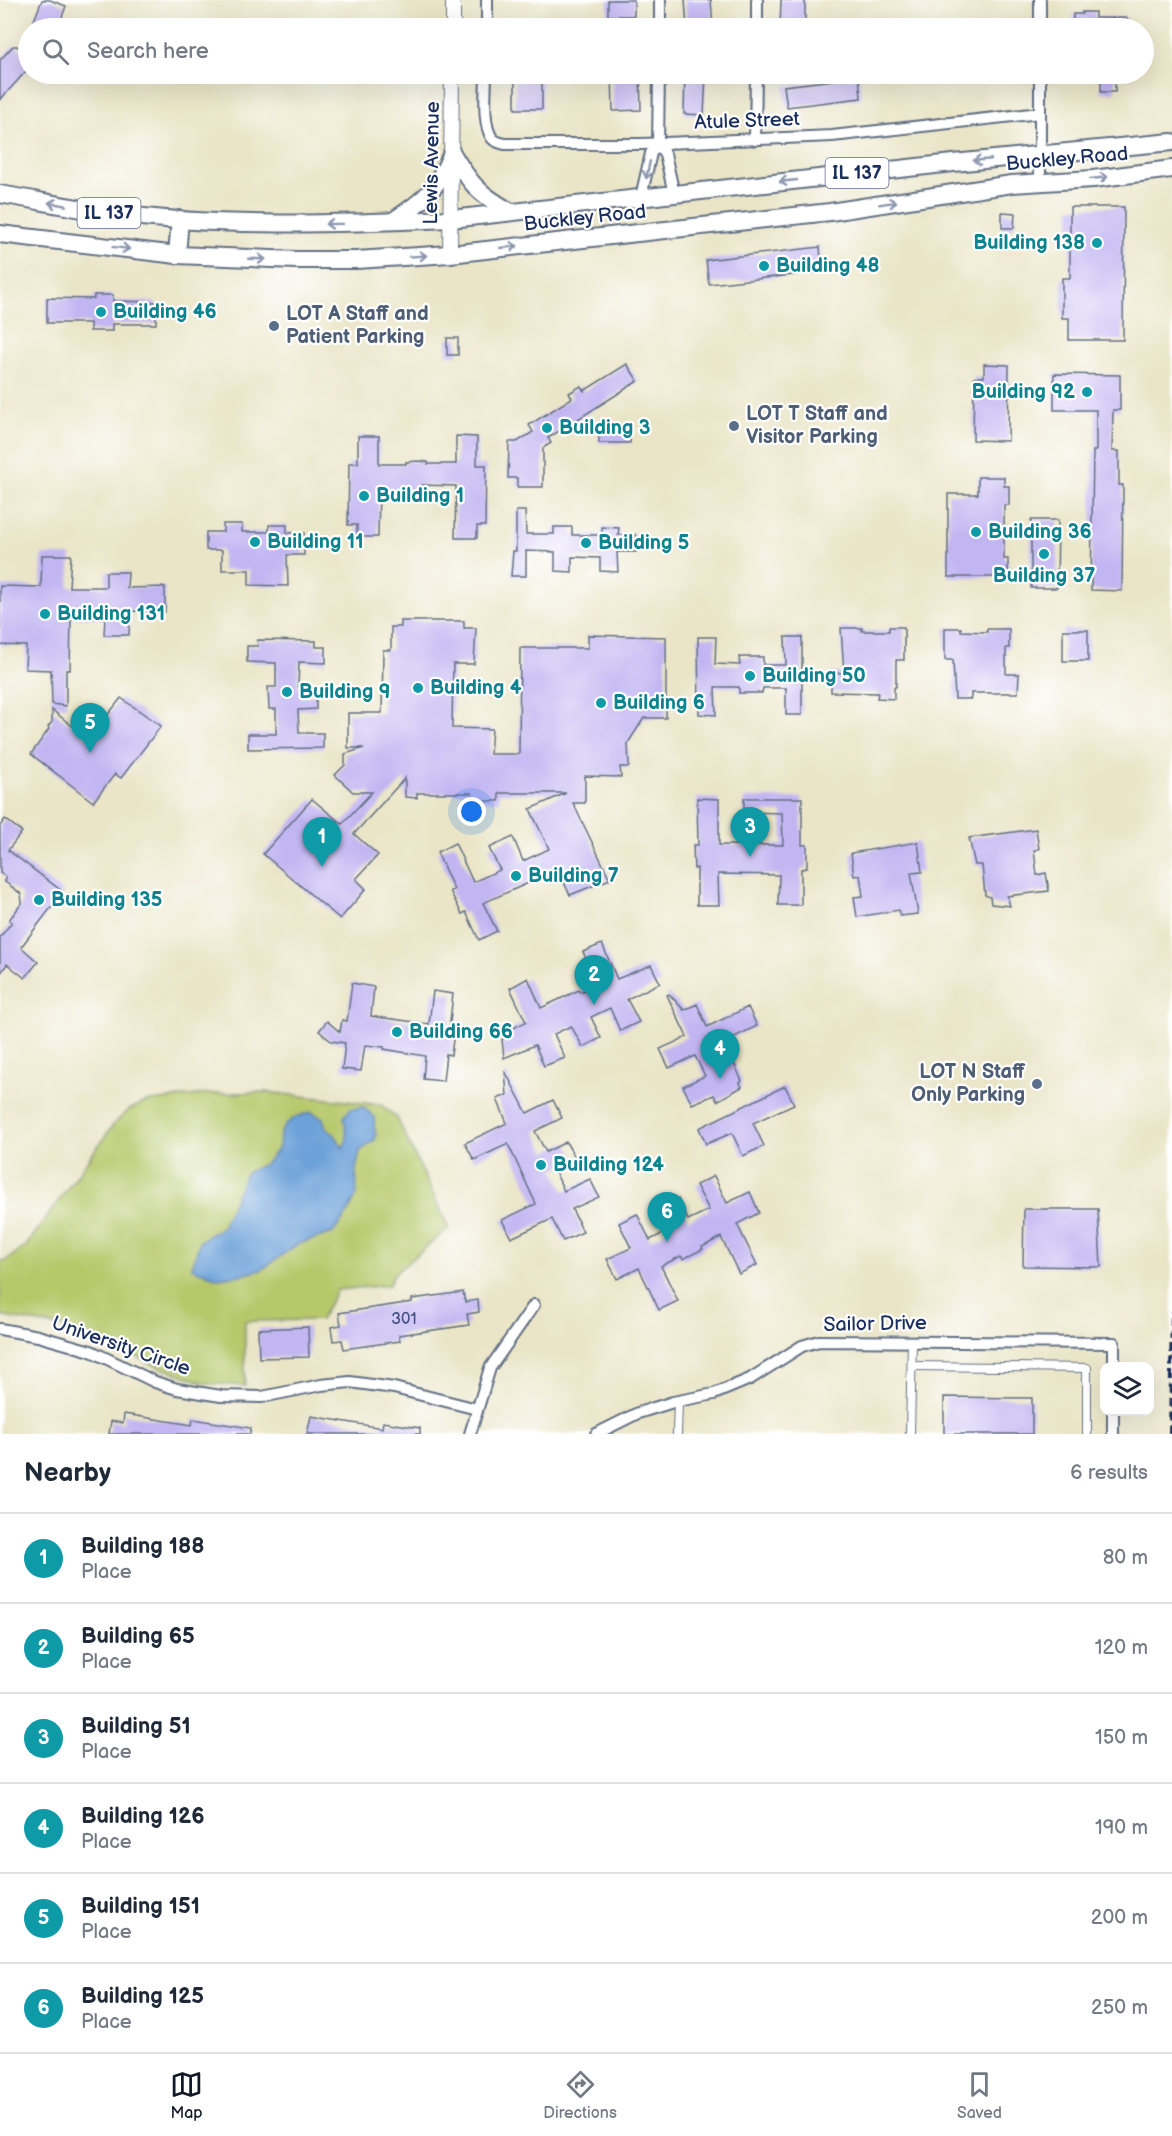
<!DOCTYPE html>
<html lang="en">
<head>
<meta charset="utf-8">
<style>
  :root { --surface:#fff; --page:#f2f2f3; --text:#1f2937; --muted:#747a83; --line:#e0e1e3; --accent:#111827 }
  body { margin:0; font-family:"Balsamiq Sans",sans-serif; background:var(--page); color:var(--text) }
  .controls { position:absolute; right:18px; bottom:18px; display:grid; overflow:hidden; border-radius:12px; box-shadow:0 6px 24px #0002 }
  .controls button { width:54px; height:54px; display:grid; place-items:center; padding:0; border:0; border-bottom:2px solid var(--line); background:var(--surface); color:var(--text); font:30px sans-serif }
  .you { position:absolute; left:472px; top:812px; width:21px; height:21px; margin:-15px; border:4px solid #fff; border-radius:50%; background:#1a73e8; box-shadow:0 0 0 9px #1a73e833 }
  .badge { display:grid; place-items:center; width:39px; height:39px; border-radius:50%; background:var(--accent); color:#fff; font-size:20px; font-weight:700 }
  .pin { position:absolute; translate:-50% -50px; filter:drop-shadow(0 2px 3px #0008) }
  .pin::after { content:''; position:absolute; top:32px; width:21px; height:18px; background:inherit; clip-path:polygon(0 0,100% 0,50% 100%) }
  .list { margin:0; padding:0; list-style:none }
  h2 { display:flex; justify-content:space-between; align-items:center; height:78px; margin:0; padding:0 24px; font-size:26px }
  h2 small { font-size:20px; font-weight:400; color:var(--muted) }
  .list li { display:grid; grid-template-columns:39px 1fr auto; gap:18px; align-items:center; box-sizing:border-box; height:90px; padding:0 24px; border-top:2px solid var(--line) }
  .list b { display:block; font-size:22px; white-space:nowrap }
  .list p { margin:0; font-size:20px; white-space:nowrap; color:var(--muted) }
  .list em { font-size:20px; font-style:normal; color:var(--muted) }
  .icon { flex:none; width:33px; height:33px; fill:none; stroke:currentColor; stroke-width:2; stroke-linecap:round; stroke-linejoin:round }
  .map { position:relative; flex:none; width:1172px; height:1434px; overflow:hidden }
  .search { position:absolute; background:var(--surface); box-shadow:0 6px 24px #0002; left:18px; right:18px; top:18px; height:66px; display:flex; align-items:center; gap:15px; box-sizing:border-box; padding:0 21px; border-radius:33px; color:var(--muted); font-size:22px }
  .sheet { height:618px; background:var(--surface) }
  nav { display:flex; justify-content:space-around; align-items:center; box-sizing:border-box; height:84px; border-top:2px solid var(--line); background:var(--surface); font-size:16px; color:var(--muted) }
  nav a { display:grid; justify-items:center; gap:3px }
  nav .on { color:var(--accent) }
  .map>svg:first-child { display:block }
  .green { fill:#b7c86a; stroke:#697c64; stroke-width:1.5 }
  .water { fill:#6da1d9; stroke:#44689c; stroke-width:1.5 }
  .building { fill:#c2b6f2 }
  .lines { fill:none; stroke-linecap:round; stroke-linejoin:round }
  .pedestrian-casing { stroke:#636f83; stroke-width:10 }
  .minor-casing { stroke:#636f83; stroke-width:14 }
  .secondary-casing { stroke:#636f83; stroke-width:16 }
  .trunk-casing { stroke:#636f83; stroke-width:20 }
  .pedestrian { stroke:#fff; stroke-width:8 }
  .minor { stroke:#fff; stroke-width:10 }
  .secondary { stroke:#fff; stroke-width:14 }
  .trunk { stroke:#fff; stroke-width:16 }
  .rail { stroke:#1b2f5e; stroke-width:4; stroke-dasharray:9 4.5; stroke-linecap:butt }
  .oneway { stroke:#8d97ae }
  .culture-dot { fill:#0f9aa8; stroke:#fff; stroke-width:2 }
  .service-dot { fill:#5c6f8a; stroke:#fff; stroke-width:2 }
  .labels { text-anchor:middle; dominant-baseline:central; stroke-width:4.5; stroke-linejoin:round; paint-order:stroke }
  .number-label { font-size:16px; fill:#455183 }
  .shield { fill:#fff; stroke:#5f6d8e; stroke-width:1.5 }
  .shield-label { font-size:18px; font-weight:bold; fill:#1b2f5e }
  .street-label { font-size:20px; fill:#1b2f5e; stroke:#fff }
  .culture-label { font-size:20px; font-weight:bold; fill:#0d838f; stroke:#fff; text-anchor:start }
  .service-label { font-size:20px; font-weight:bold; fill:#4e5e75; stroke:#fff; text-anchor:start }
</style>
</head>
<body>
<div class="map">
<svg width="1172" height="1434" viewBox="0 0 1172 1434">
  <rect width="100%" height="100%" fill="#fff"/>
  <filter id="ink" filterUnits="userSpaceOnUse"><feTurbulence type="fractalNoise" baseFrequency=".0167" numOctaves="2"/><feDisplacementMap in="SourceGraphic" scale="12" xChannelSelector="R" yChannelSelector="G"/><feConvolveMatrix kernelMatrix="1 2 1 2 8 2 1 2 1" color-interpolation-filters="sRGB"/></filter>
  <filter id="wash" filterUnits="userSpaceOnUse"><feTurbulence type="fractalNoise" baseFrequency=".008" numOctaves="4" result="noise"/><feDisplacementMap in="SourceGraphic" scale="24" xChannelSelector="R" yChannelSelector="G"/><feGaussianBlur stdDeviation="1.35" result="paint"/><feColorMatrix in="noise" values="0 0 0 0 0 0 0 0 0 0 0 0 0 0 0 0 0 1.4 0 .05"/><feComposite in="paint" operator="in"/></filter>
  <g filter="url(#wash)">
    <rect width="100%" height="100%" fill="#eae5c7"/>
    <path class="green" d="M266,1092L381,1105L397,1118L449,1228L394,1274L389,1285L337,1290L320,1320L245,1321V1386L205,1383L156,1366L100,1339L62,1327L0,1316V1262L5,1261L26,1246L114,1124L129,1110L145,1102L205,1094Z"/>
    <path class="water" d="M363,1107L375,1117L374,1127L376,1132L375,1140L360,1151L356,1169L357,1194L348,1213L333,1233L298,1244L261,1270L241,1275L218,1278L192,1268L200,1241L222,1227L246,1173L266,1163L273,1155L279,1147L280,1134L286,1124L296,1117L311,1112L323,1118L326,1128L335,1135L343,1148L347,1139L344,1117L350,1109Z"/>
    <g id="blocks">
      <g class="building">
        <path d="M42,0H50L66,6L58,28H31Z"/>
        <rect x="608" y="0" width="26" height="16"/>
        <path d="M685,0H711L713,28H687Z"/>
        <path d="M781,0H805V28H780Z"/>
        <path d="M1082,12H1095V18H1127V28H1073V14H1082Z"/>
        <path d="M13,46H17L28,57V69L0,100V60Z"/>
        <rect x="515" y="74" width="27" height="35"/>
        <path d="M612,74H640L641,110L613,111Z"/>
        <path d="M685,74H706L704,115L684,114Z"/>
        <rect x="1101" y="74" width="14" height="18"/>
        <path d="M859,77L861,98L787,107L784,86Z"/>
        <path d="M1070,207H1124L1123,340H1069V318H1062V278H1070Z"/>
        <path d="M1002,212L1015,213L1014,228H1002Z"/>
        <path d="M820,247L822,272L709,284L706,260Z"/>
        <path d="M94,295H113V301L156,302V324H112V331H90V323H47V298L94,299Z"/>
        <rect x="447" y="338" width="11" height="17"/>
        <path d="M627,364L638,381L548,438L551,443L543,448V487H517V478H508L509,442H517L533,432L529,425L572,398L569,393L581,386L584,391Z"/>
        <path d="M984,364L1009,365L1008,441L973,440L974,377H984Z"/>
        <path d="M1054,374L1120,375V410H1113L1112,451H1119V485H1123L1122,591L1091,590L1093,451H1096V410H1054Z"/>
        <rect x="599" y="424" width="31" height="19"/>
        <path d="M358,436H379V464H406V462L418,461L428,462V464H456V436L477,437V465H486L485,526H477V538H455L456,486L422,485V493L420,494H406V491L379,490L378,537H357V525H348L349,463H358Z"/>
        <path d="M978,477H1004V486H1009V505H1004V559H1008V574H1004L1003,577H948V494H978Z"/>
        <path d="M516,511H525L526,534H554V527H572V535H602V527L619,528L618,535H636V552H617L618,572L600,571V558L572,557V572L555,571V552L526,551V576H511L513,551H516Z"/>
        <path d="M1031,520H1058L1057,588H1031Z"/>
        <path d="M223,524H242V532H269V525H287V533H304V555H287L288,586L249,585V570H222V550H206V532H223Z"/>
        <path d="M42,555H71L69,587H106V572H128L127,588L165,587V612L130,611L129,635H104L105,618L71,617L70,670H66V706L52,704L51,670L25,669L26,646L0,645V586L41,587Z"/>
        <path d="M401,621H464V628H476L474,664H453L452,728L492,729L490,754H519L520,648H588V635L666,637V718H644L628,743L629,767H620L621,777L585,776V803H573L610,879L570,895L558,870L483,903L497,931L479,940L466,912L462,914L450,891L454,890L437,852L455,843L473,882L500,870L489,848L513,837L523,861L549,849L530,809L566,793H499V801H475L471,793H417V798L405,797V778L354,834L378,855L356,879L366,889L340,919L263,854L312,799L342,824L372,792H353L335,775L345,765V754L364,748H348V713H382L383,650H391V627H401Z"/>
        <path d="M889,627H904V660H896V687H894V699L877,698L878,693L831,692V673H844L841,628H862V631H889Z"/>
        <path d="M945,628H961V631L987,632V629H1009V648H1006V674H1019L1018,693H971V699H955L953,660H945Z"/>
        <rect x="1063" y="630" width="25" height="31"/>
        <path d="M698,637H716L715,664L740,665L739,657H763V665H786L785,637H802V715H786V688H763L762,693H739V687H715L716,715L699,714Z"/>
        <path d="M257,640L316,641V647H326V663L299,662L298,686L305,687V696H316V709L298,710L299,733H323V748L248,749V734H276V709H269L268,687H276V663L247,662V646H258Z"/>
        <path d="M121,698L161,726L121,778L115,774L93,802L31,754L49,729L48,727L52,722V710L89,739Z"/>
        <path d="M697,798L719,799V845H783L782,813L744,812V798H802V845H807V868L801,869V905H778L779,875L718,874L719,905H697V868L694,869L693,845H698Z"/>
        <path d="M5,819L22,832L8,850L63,892L21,947L38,962L25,978L7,964L0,974V937L12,922L9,920L22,903L21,894L4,881L6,877L0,873V826Z"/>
        <path d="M1036,829L1039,849L1034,850L1037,875L1046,873L1049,891L1007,896L1010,906L991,904L990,897L985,895L982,865H975L969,838Z"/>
        <path d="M918,842L922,872L911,873L918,914L900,916L899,910L857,917L854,897L863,896L860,875L854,876L851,853Z"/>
        <path d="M602,944L617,979L651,965L660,983L627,999L639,1022L620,1031L610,1008L591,1017L601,1038L583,1047L571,1026L554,1034L565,1058L544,1066L535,1045L504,1058L502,1039L508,1038L505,1032L526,1022L510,988L528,978L541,1008L579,990L580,992L598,985L583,952Z"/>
        <path d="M352,983L374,987L371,1016L429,1024L433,991L453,994L449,1031L454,1032L451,1055L446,1054L443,1081L423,1079L425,1056L384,1049V1047L365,1045L361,1071L342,1069L345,1043L331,1041L319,1031L327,1021L340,1032L342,1020L347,1021Z"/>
        <path d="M669,994L684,1010L697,1004L707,1027L748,1007L757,1026L722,1043L730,1062L733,1061L742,1081L740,1083L742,1087L717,1101L714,1095L692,1104L683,1086L705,1076L695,1056L669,1068L660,1049L687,1037L667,995Z"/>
        <path d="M505,1071L527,1113L553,1100L562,1118L535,1131L546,1152L566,1142L576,1159L554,1169L564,1191L590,1179L599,1197L572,1209L583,1232L563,1241L552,1219L511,1238L502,1220L536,1204L508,1144L474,1160L465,1143L507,1123L497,1099L507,1095Z"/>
        <path d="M785,1086L794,1104L753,1123L764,1146L743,1156L732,1133L706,1144L699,1128Z"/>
        <path d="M714,1176L727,1203L750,1192L759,1213L737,1224L757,1265L739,1274L721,1237L702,1247L703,1249L683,1259L681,1256L661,1266L678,1301L659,1310L639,1268L617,1279L607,1259L631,1248L619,1223L637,1214L650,1240L670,1230L659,1208L678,1199L688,1220L709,1210L696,1185Z"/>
        <path d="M1024,1209H1098L1101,1267L1023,1266Z"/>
        <path d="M463,1292L465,1302L478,1300L479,1312L467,1314L469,1325L399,1335L400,1341L344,1349L342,1340L333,1341L331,1327L341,1325L339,1313L412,1302V1299Z"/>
        <path d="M308,1327L309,1357L259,1358L258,1329Z"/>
        <path d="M944,1397L1032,1398V1434H944Z"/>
        <path d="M124,1414L192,1425L193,1419L251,1428L250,1434H109L111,1421L123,1423Z"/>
        <path d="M311,1416L382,1428L383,1422L420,1428V1434H307Z"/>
      </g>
    </g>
  </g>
  <g filter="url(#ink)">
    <use href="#blocks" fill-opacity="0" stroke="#636f83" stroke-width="1.5"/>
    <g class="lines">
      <defs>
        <g id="pedestrian">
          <path d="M912,1366L1087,1368V1434"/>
          <path d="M677,1434L678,1401"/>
          <path d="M910,1434L912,1341"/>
        </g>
        <g id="minor">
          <path d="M1040,0V28"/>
          <path d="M487,28V0"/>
          <path d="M660,28V0"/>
          <path d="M757,28V0"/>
          <path d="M486,74C486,90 482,124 492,138C495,142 501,143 505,144H642L832,136L1040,113"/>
          <path d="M1040,74V182"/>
          <path d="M755,140L756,74"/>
          <path d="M658,144L659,74"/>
          <path d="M658,144L665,154L674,194"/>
          <path d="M641,197L651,153L658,144"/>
          <path d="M0,1329L38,1336L91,1351L155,1382L177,1389L221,1396L262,1397L321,1385L350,1382L394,1388L477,1409"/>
          <path d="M470,1434L490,1368L534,1305"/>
          <path d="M596,1434L638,1413L673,1402L714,1394L750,1379L802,1346L819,1341L1114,1343V1366"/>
          <path d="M1113,1434V1412"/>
        </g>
        <g id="secondary">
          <path d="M453,28V0"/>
          <path d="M450,254L452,74"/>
        </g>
        <g id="trunk">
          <path d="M452,153C471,185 479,194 511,212"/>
          <path d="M0,194C36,200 72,208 108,213C222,228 337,224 451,219L953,163L1172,142"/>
          <path d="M393,221C426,199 436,191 452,153"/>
          <path d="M0,234L177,255L297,260H356L450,254L592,238L830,212L1012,184L1093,179L1172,169"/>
          <path d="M177,255L180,219"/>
        </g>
      </defs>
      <use href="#pedestrian" class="pedestrian-casing"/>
      <use href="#minor" class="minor-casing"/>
      <use href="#secondary" class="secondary-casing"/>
      <use href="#trunk" class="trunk-casing"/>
      <use href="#pedestrian" class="pedestrian"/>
      <use href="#minor" class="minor"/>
      <use href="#secondary" class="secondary"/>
      <use href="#trunk" class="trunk"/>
      <path class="rail" d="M1170,1434L1172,1311"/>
    </g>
    <defs><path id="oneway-shaft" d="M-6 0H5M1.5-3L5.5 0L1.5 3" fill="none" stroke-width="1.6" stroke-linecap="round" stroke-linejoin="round" transform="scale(1.5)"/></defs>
    <g class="oneway">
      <use href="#oneway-shaft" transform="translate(982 160) rotate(175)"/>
      <use href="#oneway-shaft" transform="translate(648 170) rotate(102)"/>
      <use href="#oneway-shaft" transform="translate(1099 178) rotate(-6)"/>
      <use href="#oneway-shaft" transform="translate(788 181) rotate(174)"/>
      <use href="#oneway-shaft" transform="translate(888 203) rotate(-9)"/>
      <use href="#oneway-shaft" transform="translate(57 204) rotate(-170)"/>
      <use href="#oneway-shaft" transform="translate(334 224) rotate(179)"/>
      <use href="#oneway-shaft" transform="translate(509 247) rotate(-6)"/>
      <use href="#oneway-shaft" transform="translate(121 248) rotate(7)"/>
      <use href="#oneway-shaft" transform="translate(418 256) rotate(-4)"/>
      <use href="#oneway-shaft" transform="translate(257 259) rotate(2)"/>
    </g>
  </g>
  <g class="culture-dot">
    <circle cx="1097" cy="243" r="6"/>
    <circle cx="764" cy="266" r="6"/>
    <circle cx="101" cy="312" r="6"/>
    <circle cx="1087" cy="392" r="6"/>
    <circle cx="547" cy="428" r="6"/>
    <circle cx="364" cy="496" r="6"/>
    <circle cx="976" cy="532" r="6"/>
    <circle cx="255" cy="542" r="6"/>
    <circle cx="586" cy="543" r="6"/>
    <circle cx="1044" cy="554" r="6"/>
    <circle cx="45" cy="614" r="6"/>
    <circle cx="750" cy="676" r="6"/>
    <circle cx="418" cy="688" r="6"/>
    <circle cx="287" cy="692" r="6"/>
    <circle cx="601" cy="703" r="6"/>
    <circle cx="516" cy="876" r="6"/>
    <circle cx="39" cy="900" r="6"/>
    <circle cx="397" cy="1032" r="6"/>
    <circle cx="541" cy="1165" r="6"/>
  </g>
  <g class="service-dot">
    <circle cx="274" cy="326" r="6"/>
    <circle cx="734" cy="426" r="6"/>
    <circle cx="1037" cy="1084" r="6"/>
  </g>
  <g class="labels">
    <g class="number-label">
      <text x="404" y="1319">301</text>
    </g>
    <g class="shield">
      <rect x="825.5" y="158" width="63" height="30" rx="4.5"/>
      <rect x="77.5" y="198" width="63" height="30" rx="4.5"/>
    </g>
    <g class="shield-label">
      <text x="857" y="173">IL 137</text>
      <text x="109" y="213">IL 137</text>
    </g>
    <g class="street-label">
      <text transform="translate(747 121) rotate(-2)">Atule Street</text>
      <text transform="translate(1067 159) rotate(-5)">Buckley Road</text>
      <text transform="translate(432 163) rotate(-89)">Lewis Avenue</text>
      <text transform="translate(585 218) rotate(-6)">Buckley Road</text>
      <text transform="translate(875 1324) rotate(-1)">Sailor Drive</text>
      <text transform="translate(121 1346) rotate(19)">University Circle</text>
    </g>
    <g class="culture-label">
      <text x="1085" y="243" text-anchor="end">Building 138</text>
      <text x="776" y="266">Building 48</text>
      <text x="113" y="312">Building 46</text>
      <text x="1075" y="392" text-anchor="end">Building 92</text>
      <text x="559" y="428">Building 3</text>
      <text x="376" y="496">Building 1</text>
      <text x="988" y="532">Building 36</text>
      <text x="267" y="542">Building 11</text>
      <text x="598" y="543">Building 5</text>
      <text x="1044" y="576" text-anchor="middle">Building 37</text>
      <text x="57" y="614">Building 131</text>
      <text x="762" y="676">Building 50</text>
      <text x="430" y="688">Building 4</text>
      <text x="299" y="692">Building 9</text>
      <text x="613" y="703">Building 6</text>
      <text x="528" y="876">Building 7</text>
      <text x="51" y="900">Building 135</text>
      <text x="409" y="1032">Building 66</text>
      <text x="553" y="1165">Building 124</text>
    </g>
    <g class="service-label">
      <text x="286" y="314">LOT A Staff and<tspan x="286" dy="23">Patient Parking</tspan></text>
      <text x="746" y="414">LOT T Staff and<tspan x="746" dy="23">Visitor Parking</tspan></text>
      <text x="1025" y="1072" text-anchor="end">LOT N Staff<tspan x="1025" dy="23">Only Parking</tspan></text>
    </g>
  </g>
</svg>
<div class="controls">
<button><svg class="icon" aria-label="layers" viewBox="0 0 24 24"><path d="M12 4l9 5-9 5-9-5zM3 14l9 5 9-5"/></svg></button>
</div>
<div class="you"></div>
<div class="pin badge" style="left:322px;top:867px;background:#0f9aa8">1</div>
<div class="pin badge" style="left:594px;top:1005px;background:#0f9aa8">2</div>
<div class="pin badge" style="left:750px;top:857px;background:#0f9aa8">3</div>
<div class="pin badge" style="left:720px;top:1079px;background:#0f9aa8">4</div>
<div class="pin badge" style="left:90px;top:753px;background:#0f9aa8">5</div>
<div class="pin badge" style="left:667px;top:1242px;background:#0f9aa8">6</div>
<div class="search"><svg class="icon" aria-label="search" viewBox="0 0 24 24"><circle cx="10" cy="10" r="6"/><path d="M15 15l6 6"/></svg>Search here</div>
</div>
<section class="sheet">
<h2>Nearby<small>6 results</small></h2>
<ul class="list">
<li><span class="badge" style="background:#0f9aa8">1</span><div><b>Building 188</b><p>Place</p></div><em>80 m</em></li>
<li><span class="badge" style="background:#0f9aa8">2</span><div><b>Building 65</b><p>Place</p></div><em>120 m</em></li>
<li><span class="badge" style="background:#0f9aa8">3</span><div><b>Building 51</b><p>Place</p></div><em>150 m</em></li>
<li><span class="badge" style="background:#0f9aa8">4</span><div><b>Building 126</b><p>Place</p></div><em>190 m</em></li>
<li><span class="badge" style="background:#0f9aa8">5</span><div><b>Building 151</b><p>Place</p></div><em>200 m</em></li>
<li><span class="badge" style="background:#0f9aa8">6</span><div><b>Building 125</b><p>Place</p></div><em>250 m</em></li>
</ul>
</section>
<nav>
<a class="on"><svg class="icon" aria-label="map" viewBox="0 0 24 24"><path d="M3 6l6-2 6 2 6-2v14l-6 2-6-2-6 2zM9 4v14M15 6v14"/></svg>Map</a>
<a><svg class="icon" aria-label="directions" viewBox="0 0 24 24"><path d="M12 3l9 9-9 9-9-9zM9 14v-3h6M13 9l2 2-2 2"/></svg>Directions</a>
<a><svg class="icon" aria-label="saved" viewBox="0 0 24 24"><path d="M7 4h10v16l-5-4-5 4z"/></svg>Saved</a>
</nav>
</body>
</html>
